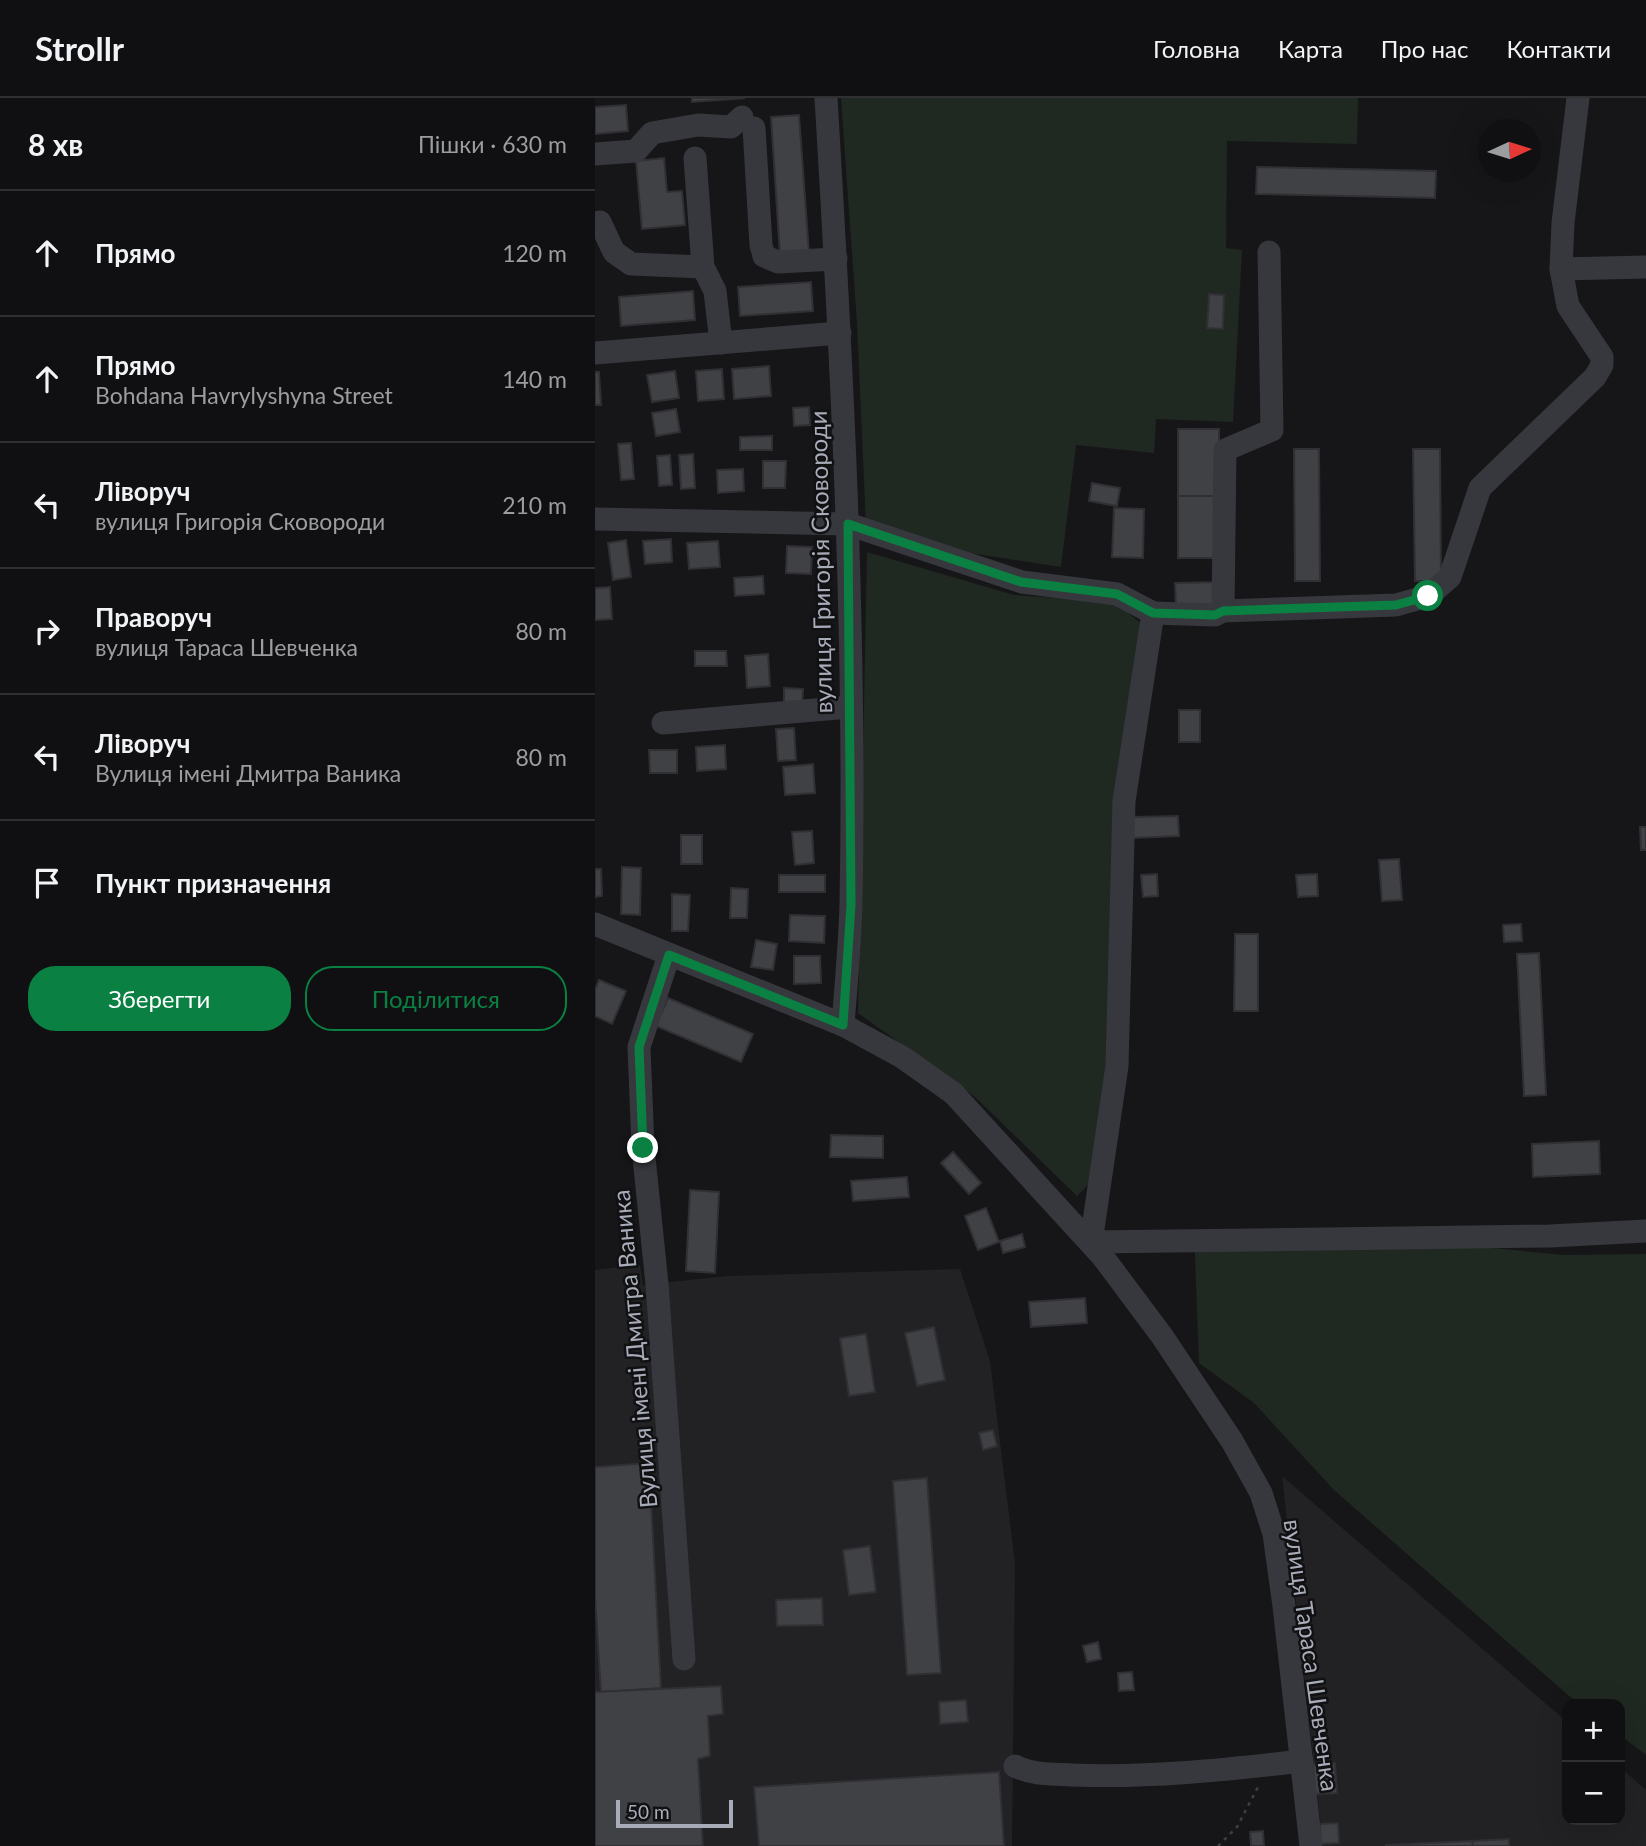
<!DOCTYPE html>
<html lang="uk">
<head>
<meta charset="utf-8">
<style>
  :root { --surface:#101012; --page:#19191b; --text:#f1f3f6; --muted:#9c9d9f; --line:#303032; --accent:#0b8043 }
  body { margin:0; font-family:Lato,sans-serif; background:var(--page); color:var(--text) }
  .controls { position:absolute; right:21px; bottom:21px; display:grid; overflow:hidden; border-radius:14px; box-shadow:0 7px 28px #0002 }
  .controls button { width:63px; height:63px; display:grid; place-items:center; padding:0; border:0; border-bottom:2px solid var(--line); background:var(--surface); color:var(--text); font:35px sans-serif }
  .compass { position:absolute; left:883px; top:21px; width:63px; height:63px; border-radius:50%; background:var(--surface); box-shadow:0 7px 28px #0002; rotate:86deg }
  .scale { position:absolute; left:21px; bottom:18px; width:117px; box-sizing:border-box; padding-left:7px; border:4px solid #a8acb8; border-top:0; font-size:19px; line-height:24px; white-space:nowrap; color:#a8acb8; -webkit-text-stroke:5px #111113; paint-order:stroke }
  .stop { position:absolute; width:21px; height:21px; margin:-16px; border:5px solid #0b8043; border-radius:50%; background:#fff }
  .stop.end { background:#0b8043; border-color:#fff; box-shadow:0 2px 7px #0008 }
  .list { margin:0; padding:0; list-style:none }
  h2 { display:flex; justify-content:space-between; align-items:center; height:91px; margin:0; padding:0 28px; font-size:30px }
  h2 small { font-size:23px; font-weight:400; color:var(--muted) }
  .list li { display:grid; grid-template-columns:46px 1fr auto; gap:21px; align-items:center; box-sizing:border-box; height:126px; padding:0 28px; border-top:2px solid var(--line) }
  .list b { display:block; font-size:26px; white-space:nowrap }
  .list p { margin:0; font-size:23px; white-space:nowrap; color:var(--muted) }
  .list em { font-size:23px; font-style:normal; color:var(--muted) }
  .actions { display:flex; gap:14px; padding:21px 28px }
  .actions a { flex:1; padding:16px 0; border:2px solid var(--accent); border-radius:28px; text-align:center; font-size:24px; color:var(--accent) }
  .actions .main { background:var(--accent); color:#fff }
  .icon { flex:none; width:38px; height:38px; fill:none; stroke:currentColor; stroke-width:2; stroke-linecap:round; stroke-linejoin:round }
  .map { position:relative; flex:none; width:1051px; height:1748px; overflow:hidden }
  header { display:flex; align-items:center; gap:42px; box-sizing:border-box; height:98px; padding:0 35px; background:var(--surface); border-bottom:2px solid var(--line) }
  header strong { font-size:33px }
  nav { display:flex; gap:38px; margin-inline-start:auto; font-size:24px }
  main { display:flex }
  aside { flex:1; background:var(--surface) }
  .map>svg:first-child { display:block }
  .built { fill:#222225 }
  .green { fill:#202822 }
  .building { fill:#404145; stroke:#303034; stroke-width:2 }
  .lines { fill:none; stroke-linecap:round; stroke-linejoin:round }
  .path { stroke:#3d3f44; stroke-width:2.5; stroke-dasharray:3.5 5; stroke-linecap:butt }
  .minor { stroke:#37383d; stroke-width:23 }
  .route { stroke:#0b8043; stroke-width:9 }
  .labels { text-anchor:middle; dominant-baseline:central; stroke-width:5; stroke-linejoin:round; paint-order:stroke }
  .street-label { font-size:24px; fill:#a8acb8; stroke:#111113 }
</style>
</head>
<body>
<header>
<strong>Strollr</strong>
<nav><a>Головна</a><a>Карта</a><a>Про нас</a><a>Контакти</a></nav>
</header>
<main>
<aside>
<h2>8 хв<small>Пішки · 630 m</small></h2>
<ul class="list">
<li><svg class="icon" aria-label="ahead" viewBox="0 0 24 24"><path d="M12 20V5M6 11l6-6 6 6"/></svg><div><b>Прямо</b></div><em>120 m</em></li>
<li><svg class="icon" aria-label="ahead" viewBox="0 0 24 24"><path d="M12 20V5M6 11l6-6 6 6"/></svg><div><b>Прямо</b><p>Bohdana Havrylyshyna Street</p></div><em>140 m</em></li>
<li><svg class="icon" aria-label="left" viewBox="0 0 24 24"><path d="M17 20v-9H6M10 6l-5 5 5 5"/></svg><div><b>Ліворуч</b><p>вулиця Григорія Сковороди</p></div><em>210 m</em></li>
<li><svg class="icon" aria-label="right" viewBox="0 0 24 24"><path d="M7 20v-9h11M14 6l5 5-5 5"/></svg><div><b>Праворуч</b><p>вулиця Тараса Шевченка</p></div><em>80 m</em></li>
<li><svg class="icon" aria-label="left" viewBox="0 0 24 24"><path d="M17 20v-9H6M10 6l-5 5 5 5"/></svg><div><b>Ліворуч</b><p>Вулиця імені Дмитра Ваника</p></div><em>80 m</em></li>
<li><svg class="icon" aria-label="arrive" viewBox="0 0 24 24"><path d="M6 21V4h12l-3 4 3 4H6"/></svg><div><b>Пункт призначення</b></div></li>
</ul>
<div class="actions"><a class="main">Зберегти</a><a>Поділитися</a></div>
</aside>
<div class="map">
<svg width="1051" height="1748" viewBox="0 0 1051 1748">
  <rect width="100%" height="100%" fill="#161618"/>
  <g class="built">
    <path d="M45,1167L48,1187L132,1178L365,1171L395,1263L420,1465L417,1748H0V1172Z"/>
    <path d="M687,1378L972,1624V1722H1025V1669L1051,1692V1748H728Z"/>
  </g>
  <g class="green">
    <path d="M246,0H763L762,46L632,43L631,150L647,152L638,324L561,321L559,355L481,347L466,469L381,456L271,428L262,225Z"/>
    <path d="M272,454L419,497L520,504L548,527L531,896L497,1083L482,1098L380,999L263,915Z"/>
    <path d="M599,1131L803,1141L969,1157L1051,1156V1657L1025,1637V1606H985L973,1597L739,1392L659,1305L604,1265Z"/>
  </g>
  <g class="building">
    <path d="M97,0H150L97,4Z"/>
    <path d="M31,7L33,33L0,36V9Z"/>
    <path d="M204,17L214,155L185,157L176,19Z"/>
    <path d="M69,60L72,94L87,93L90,127L47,131L41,63Z"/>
    <path d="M662,69L841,73L840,100L661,96Z"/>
    <path d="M216,184L218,213L145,218L143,189Z"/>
    <path d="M98,193L100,222L26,228L24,199Z"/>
    <path d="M614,196L629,197L628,231L612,230Z"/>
    <path d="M174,268L176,298L139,301L137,271Z"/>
    <path d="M127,271L129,301L103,303L101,273Z"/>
    <path d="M80,273L84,300L57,304L52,277Z"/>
    <path d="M0,274H4L6,307H0Z"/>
    <path d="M214,309L215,327L199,328L198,310Z"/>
    <path d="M81,311L85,334L61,338L57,315Z"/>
    <rect x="583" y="331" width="41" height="67"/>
    <path d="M177,338V352H145V339Z"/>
    <path d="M36,345L39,381L26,382L23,346Z"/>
    <path d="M699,351H724L725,483H700Z"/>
    <path d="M818,351H845L846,483H820Z"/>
    <path d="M98,356L100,390L86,391L84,357Z"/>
    <path d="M75,357L77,387L64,388L62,358Z"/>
    <path d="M168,363H191L190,390H168Z"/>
    <path d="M148,371L149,393L123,395L122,372Z"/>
    <path d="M497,385L525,390L522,408L494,403Z"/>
    <path d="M583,398H624L625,460H583Z"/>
    <path d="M519,410L549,411L548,460L517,459Z"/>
    <path d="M76,441L77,464L50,466L48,443Z"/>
    <path d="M31,442L36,479L18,482L13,445Z"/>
    <path d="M123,443L125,469L94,471L92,445Z"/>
    <path d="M192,448L217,449L216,476L191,475Z"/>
    <path d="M168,478L169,496L140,498L139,480Z"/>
    <path d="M623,484L624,507L581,508L580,485Z"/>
    <path d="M15,489L17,521L0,522V490Z"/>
    <path d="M100,553H131L132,568H100Z"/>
    <path d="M173,556L175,588L152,590L150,558Z"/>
    <path d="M189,590L208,591L207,608L189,607Z"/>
    <rect x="584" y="612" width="21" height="32"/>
    <path d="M199,630L201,662L183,663L181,631Z"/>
    <path d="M130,647L131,671L102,673L101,649Z"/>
    <path d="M54,652H82V675H55Z"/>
    <path d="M218,666L220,695L190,697L188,669Z"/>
    <path d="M583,718L584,738L538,740L537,719Z"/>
    <path d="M1045,729H1051V752H1046Z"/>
    <path d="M217,733L219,765L200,767L197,734Z"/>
    <rect x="86" y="737" width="21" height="29"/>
    <path d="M804,761L807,802L787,803L784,762Z"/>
    <path d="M27,769L46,770L45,817L26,816Z"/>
    <path d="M0,771H6L7,798L0,799Z"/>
    <path d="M562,776L563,798L548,799L546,777Z"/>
    <path d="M722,776L723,798L703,799L701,777Z"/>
    <rect x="184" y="777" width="46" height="17"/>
    <path d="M136,790L153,791L152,820H135Z"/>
    <path d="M77,796L95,797L93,833H77Z"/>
    <path d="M195,817L230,818L229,845L194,843Z"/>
    <path d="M926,826L927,843L909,844L908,827Z"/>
    <path d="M640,836H663V913H639Z"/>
    <path d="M161,842L182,846L178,872L156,869Z"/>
    <path d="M944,855L951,997L929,998L922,856Z"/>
    <path d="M199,858H225L226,885L199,886Z"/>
    <path d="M4,882L31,893L17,926L0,918V892Z"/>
    <path d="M73,900L158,936L146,964L61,928Z"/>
    <path d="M236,1037L288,1038V1060L235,1059Z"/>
    <path d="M1004,1043L1005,1076L938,1079L937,1046Z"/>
    <path d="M358,1054L386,1085L374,1096L346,1065Z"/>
    <path d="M312,1079L314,1099L258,1103L256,1083Z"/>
    <path d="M95,1092L124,1094L120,1175L91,1173Z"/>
    <path d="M391,1110L404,1144L383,1152L370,1118Z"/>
    <path d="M427,1136L430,1149L408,1155L405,1143Z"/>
    <path d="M490,1200L492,1225L436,1229L434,1204Z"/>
    <path d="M339,1229L350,1282L322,1288L310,1235Z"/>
    <path d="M271,1236L280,1294L254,1298L245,1240Z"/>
    <path d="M398,1332L402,1348L388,1352L384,1335Z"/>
    <path d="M54,1365L66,1590L6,1594L0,1499V1369Z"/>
    <path d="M332,1380L346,1575L312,1577L298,1383Z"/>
    <path d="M275,1448L281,1494L254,1497L248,1452Z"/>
    <path d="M227,1500L228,1527L182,1528L181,1502Z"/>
    <path d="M503,1544L506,1561L492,1564L488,1548Z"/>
    <path d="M537,1574L539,1592L524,1593L523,1575Z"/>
    <path d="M126,1588L128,1616L113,1618L115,1658L103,1661L108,1748H0V1594Z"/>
    <path d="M371,1602L373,1624L345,1626L344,1604Z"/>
    <path d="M740,1665L742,1695L720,1696L718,1666Z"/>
    <path d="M404,1674L409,1748H164L159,1689Z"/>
    <path d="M743,1725L744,1745L726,1746L725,1726Z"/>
    <path d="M668,1733L669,1748H656L655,1734Z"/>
    <path d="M914,1741V1748H878L877,1743Z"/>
    <path d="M877,1743L878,1748H791V1747Z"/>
  </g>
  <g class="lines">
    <path class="path" d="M623,1748L642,1729L663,1689"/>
    <g class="minor">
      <path d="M231,0C247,268 261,536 256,805C255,846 251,886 248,927"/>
      <path d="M159,30L166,147L169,158L183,164L241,161"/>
      <path d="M0,56L41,53L57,35L103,27L136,29L147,19"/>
      <path d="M100,60L108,169L120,193L126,245"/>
      <path d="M0,125L5,124L19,154L36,166L108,169"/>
      <path d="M966,171L1051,169"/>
      <path d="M0,255L245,235"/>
      <path d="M0,421L253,426L427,484L522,496L558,515L529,703L522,968L496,1144L955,1138L1051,1133"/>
      <path d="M628,513L630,352L677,332L674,154"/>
      <path d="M558,515L620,517L628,513L801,507L833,498L855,479L885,390L1000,279L1007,267V259L973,208L966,171L968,125L983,0"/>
      <path d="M68,625L255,609"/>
      <path d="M0,826L248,927L307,959L358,995L508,1159L567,1238L637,1343L666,1395L679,1436L689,1508L716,1748"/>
      <path d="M74,857L44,949L48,1050L62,1186L89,1561"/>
      <path d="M420,1668C437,1677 457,1676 477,1677C554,1680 630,1672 707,1663"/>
    </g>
  </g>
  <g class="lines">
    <path class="route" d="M48,1050L44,949L74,857L248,927L256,807L253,426L426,484L522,496L558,515L620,517L628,513L801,507L833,498"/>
  </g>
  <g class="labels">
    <g class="street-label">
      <text transform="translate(225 464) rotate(-91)">вулиця Григорія Сковороди</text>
      <text transform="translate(39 1251) rotate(-95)">Вулиця імені Дмитра Ваника</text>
      <text transform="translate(717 1557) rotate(82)">вулиця Тараса Шевченка</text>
    </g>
  </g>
</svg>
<div class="controls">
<button>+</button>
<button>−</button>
</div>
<svg class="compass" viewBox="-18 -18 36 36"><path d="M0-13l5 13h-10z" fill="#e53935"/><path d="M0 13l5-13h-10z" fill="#9c9d9f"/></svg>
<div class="scale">50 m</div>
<div class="stop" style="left:833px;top:498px"></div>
<div class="stop end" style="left:48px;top:1050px"></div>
</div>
</main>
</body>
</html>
